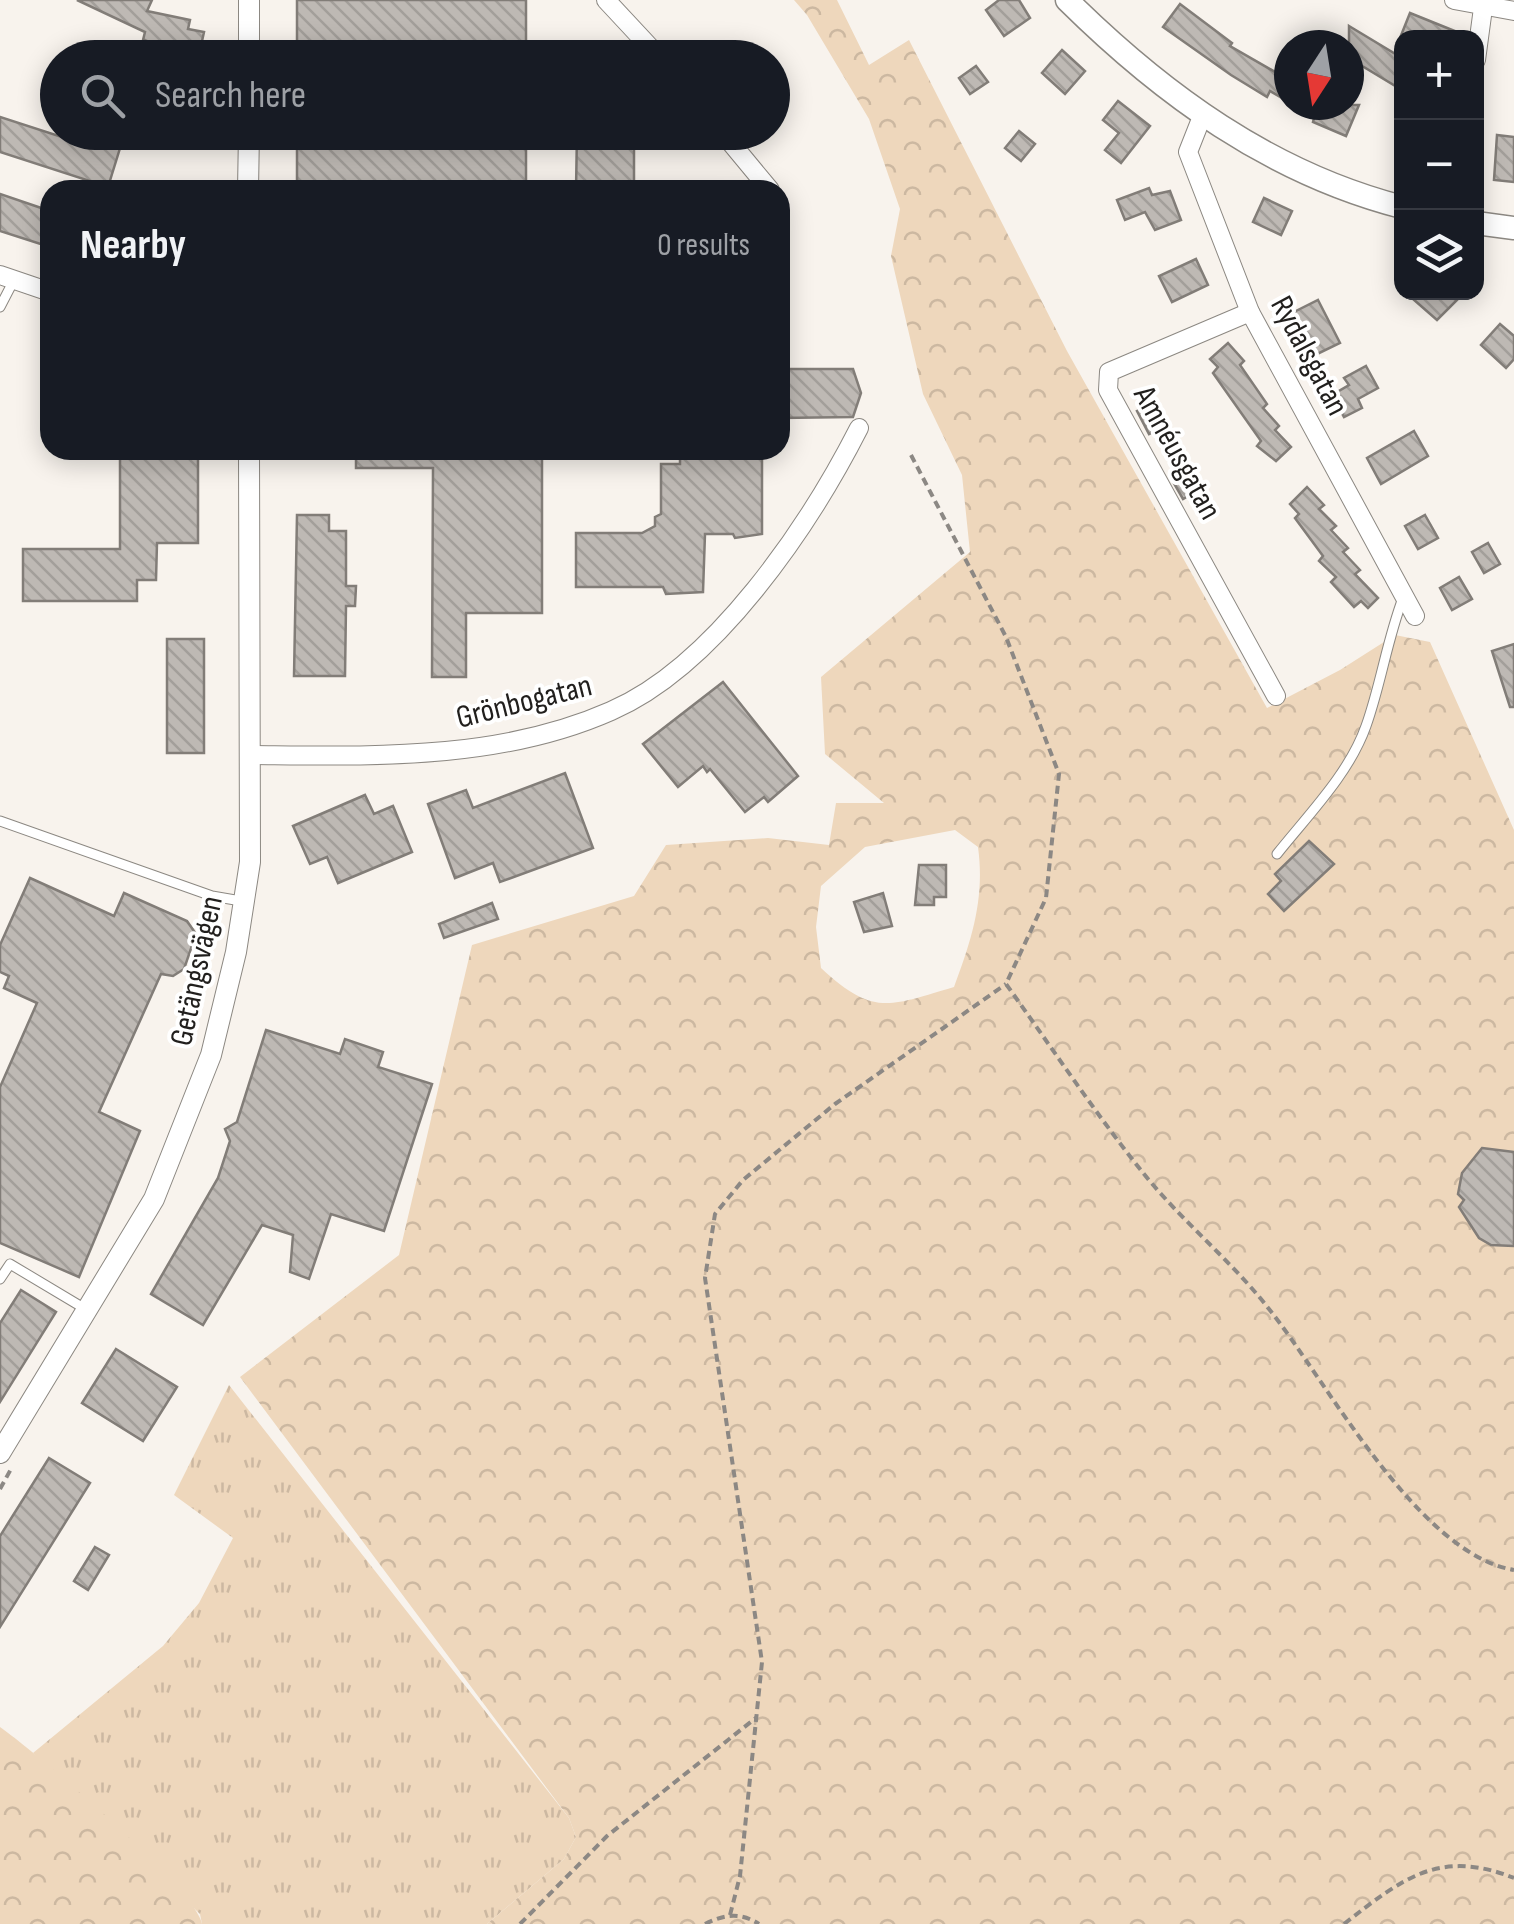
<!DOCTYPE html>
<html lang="en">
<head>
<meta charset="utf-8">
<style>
  :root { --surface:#171b24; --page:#20242c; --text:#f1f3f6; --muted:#9ea1a6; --line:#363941 }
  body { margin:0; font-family:"Sofia Sans Condensed",sans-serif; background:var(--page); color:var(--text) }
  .controls { position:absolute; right:30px; top:30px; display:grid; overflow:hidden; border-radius:20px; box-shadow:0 5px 25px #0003 }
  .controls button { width:90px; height:90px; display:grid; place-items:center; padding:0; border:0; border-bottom:2px solid var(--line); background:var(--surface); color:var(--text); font:50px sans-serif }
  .compass { position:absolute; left:1274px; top:30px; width:90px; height:90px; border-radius:50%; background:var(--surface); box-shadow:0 5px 25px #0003; rotate:192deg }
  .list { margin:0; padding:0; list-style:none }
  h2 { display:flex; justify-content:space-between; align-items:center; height:130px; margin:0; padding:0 40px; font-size:42px }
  h2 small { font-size:32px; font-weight:400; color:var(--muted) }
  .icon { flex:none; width:55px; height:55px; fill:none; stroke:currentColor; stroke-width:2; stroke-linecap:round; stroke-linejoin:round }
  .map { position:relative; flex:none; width:1514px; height:1924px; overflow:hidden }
  .search { position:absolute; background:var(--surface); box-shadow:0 5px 25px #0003; left:40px; top:40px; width:750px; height:110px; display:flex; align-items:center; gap:25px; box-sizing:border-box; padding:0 35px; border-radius:55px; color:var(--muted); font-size:38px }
  .panel { position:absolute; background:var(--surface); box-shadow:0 5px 25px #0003; left:40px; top:180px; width:750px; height:280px; border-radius:30px }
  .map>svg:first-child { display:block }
  .grass { fill:url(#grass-tufts) }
  .forest { fill:url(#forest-crowns); fill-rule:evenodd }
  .building { fill:url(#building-back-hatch); stroke:#827d78; stroke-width:2.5 }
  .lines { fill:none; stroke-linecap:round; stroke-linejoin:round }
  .service-casing { stroke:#8c8882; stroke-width:11 }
  .minor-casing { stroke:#8c8882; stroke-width:20 }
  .tertiary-casing { stroke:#8c8882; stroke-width:22 }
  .secondary-casing { stroke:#8c8882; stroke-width:25 }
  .path { stroke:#8c8884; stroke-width:4; stroke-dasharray:8 5; stroke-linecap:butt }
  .service { stroke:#fff; stroke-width:9 }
  .minor { stroke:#fff; stroke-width:18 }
  .tertiary { stroke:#fff; stroke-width:20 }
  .secondary { stroke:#fff; stroke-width:22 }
  .labels { text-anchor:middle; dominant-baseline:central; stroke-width:8; stroke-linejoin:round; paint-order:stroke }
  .street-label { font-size:32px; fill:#211f1d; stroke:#fff }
</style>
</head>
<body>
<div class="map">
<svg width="1514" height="1924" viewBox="0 0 1514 1924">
  <defs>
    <pattern id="grass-tufts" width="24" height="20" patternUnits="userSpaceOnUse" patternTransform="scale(2.5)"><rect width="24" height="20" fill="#eed7bc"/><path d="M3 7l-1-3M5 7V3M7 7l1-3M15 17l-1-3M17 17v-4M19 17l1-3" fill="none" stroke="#ccb8a1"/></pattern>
    <pattern id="forest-crowns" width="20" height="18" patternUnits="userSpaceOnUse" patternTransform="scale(2.5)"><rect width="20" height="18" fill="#eed7bc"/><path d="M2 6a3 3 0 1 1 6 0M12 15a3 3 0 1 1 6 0" fill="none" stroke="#ccb8a1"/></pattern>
    <pattern id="building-back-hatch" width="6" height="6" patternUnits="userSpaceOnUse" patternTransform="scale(2.5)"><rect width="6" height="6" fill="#beb9b4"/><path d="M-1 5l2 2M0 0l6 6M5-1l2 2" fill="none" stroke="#a39f9a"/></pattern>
  </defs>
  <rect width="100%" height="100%" fill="#f8f3ed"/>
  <path class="grass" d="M229,1385L569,1818L576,1837L564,1859L487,1924H202L200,1914L33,1753L163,1646L199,1603L233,1538L174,1495Z"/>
  <g class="forest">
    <path d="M794,0H837L869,65L909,40L1067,351L1267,708L1340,670L1395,635L1430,642L1514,830V1924H487L564,1859L576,1837L569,1818L240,1377L399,1255L472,945L634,896L666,845L768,838L829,845L836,803H884L825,754L821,677L970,552L962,475L923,394L891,256L900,209L869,119L807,15ZM955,830L978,847C985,898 972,939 954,987C889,1006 874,1017 821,968L816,927L821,886L865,847Z"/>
    <path d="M0,1727C37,1753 195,1888 202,1924H0Z"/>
  </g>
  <g class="building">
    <path d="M77,0H152L147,11L190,20L188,29L204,32L199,55L143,40L145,32Z"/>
    <rect x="297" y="0" width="229" height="58"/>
    <path d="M999,0H1019L1030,18L1004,36L986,10Z"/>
    <path d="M1180,4L1232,43L1230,46L1289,80V102L1270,91L1267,97L1231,75L1163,27Z"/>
    <path d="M1410,13L1467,36L1466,38H1400Z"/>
    <path d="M1349,26L1402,58V90L1349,58Z"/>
    <path d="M1062,50L1085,71L1065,94L1042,73Z"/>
    <path d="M976,66L988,82L970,94L959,78Z"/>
    <path d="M1118,101L1150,126L1121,163L1105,150L1119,133L1103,120Z"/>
    <path d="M1293,105H1359L1346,136L1313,122L1314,118Z"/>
    <path d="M0,117L74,141L77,132H125L108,187L0,152Z"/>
    <path d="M1019,131L1035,144L1021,161L1005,148Z"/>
    <rect x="297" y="132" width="229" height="58"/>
    <path d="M577,132H634V190H576Z"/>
    <path d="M1497,135L1514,137V182L1494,180Z"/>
    <path d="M1149,188L1152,195L1170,191L1181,220L1155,230L1145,212L1125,220L1117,200Z"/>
    <path d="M0,194L50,211V247L0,231Z"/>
    <path d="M1264,198L1292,211L1281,235L1253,222Z"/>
    <path d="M1196,259L1208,285L1172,302L1159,276Z"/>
    <path d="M1405,292H1465L1437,320Z"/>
    <path d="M1318,300L1340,343L1311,357L1290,314Z"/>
    <path d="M1500,324L1514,336V359L1506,368L1481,345Z"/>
    <path d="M1228,343L1244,361L1240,365L1267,404L1263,408L1279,426L1275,430L1291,447L1276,461L1257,446L1261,441L1213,373L1218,367L1210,359Z"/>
    <path d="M1366,366L1378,388L1358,399L1362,408L1344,417L1332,395L1349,385L1344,378Z"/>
    <path d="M780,369H853L861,393L853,417L780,418Z"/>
    <path d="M1154,402L1166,426L1149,434L1137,411Z"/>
    <path d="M1414,431L1428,456L1381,484L1367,458Z"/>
    <path d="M120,450H198V543H157L156,580H137V601H23V549H120Z"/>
    <path d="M356,450H542V613H466V677H432L433,468H356Z"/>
    <path d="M680,450H762V534L735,538L733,534H705L703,592L666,594L663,587H576V533H642L655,526V517L661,514V464H680Z"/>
    <path d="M1186,472L1197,491L1183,499L1172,480Z"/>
    <path d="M1307,487L1324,505L1319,509L1336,526L1331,530L1348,548L1343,552L1360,570L1355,574L1378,598L1368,608L1361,601L1354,607L1331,582L1336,577L1319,561L1323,556L1295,518L1299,514L1290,504Z"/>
    <path d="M297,515H329V531H346V586H356L355,606H346L345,676H294Z"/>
    <path d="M1425,515L1438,538L1418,549L1405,526Z"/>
    <path d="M1488,543L1500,564L1484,573L1472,552Z"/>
    <path d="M1459,577L1472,599L1452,610L1440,588Z"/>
    <rect x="167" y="639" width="37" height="114"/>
    <path d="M1514,644V707H1510L1492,651Z"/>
    <path d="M723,682L798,776L768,802L764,797L745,812L710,769L707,772L703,766L678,787L643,744Z"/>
    <path d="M565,773L593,848L500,882L493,863L455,878L428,804L466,790L473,808Z"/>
    <path d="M365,795L374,814L393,806L412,852L338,883L327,857L310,864L293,826Z"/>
    <path d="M1309,841L1334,864L1284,911L1268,894L1281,881L1275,874Z"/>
    <path d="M919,865H946V897H934V905H915Z"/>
    <path d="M30,878L114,916L124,893L187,921L196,934L184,969L173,976L161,974L99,1112L140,1131L79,1277L0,1243V1087L37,1003L4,988L9,976L0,972V945Z"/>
    <path d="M883,893L892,926L864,932L854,902Z"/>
    <path d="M492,903L498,919L444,938L439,924Z"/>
    <path d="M266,1030L340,1054L345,1039L383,1052L378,1067L432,1084L384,1231L331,1214L309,1279L290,1272L293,1235L262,1225L203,1325L151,1294L218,1178L230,1141L225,1129L237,1122Z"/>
    <path d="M1482,1148L1514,1152V1246L1491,1245L1479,1238L1459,1207L1464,1200L1458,1194L1462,1173Z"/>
    <path d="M21,1290L56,1312L0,1402V1323Z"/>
    <path d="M116,1349L177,1387L143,1441L82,1403Z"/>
    <path d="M49,1458L90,1483L0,1627V1536Z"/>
    <path d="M95,1547L109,1555L88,1590L74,1581Z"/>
  </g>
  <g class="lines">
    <defs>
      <g id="service">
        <path d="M0,307L14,280"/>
        <path d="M0,821L212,896L241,901"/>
        <path d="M1277,854C1308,815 1349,774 1366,726C1381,684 1387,640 1403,598"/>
        <path d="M0,1279L10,1264L87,1310"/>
      </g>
      <g id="minor">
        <path d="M606,0L660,58"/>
        <path d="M1454,0L1514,11"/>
        <path d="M1476,60L1483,8"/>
        <path d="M1203,114L1188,152L1250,312L1415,616"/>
        <path d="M722,132L770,190"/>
        <path d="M0,275L50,292"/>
        <path d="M1250,312L1109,372L1108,390L1276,696"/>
        <path d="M250,755C371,756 498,761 611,711C715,666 809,526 859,428"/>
      </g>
      <g id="tertiary">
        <path d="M249,58V0"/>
        <path d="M248,190L249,132"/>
        <path d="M0,1453L154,1199L211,1055L236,952L250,862L249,450"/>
      </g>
      <g id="secondary">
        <path d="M1067,0C1162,94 1270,173 1402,207"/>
        <path d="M1476,223L1514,228"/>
      </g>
    </defs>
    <use href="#service" class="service-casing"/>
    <use href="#minor" class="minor-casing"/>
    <use href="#tertiary" class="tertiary-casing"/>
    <use href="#secondary" class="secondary-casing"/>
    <g class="path">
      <path d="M911,455L1006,637L1059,774L1046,898L1006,984C1050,1045 1093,1110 1140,1169C1179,1219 1230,1259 1269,1309C1328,1383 1418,1554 1514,1570"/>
      <path d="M0,1489L11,1469"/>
      <path d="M730,1915L740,1876L762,1662L705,1278L715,1214L743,1180L835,1104L1006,984"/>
      <path d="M520,1924L607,1836L757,1717"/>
      <path d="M705,1924C725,1914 740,1912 759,1924"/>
      <path d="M1344,1924C1402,1879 1439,1848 1514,1878"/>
    </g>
    <use href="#service" class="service"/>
    <use href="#minor" class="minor"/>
    <use href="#tertiary" class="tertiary"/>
    <use href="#secondary" class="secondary"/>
  </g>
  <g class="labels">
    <g class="street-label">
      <text transform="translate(1309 356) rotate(62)">Rydalsgatan</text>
      <text transform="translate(1177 453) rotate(61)">Amnéusgatan</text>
      <text transform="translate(524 702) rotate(-14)">Grönbogatan</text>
      <text transform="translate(197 971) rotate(-78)">Getängsvägen</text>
    </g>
  </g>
</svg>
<div class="controls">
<button>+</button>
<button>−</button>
<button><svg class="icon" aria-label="layers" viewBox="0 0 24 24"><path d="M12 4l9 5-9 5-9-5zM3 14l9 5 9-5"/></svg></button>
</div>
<svg class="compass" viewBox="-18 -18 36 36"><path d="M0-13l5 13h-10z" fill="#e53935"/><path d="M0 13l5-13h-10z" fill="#9ea1a6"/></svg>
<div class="search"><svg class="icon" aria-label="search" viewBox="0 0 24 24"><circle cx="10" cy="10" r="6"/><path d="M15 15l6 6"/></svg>Search here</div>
<section class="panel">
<h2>Nearby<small>0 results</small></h2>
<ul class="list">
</ul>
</section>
</div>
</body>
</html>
